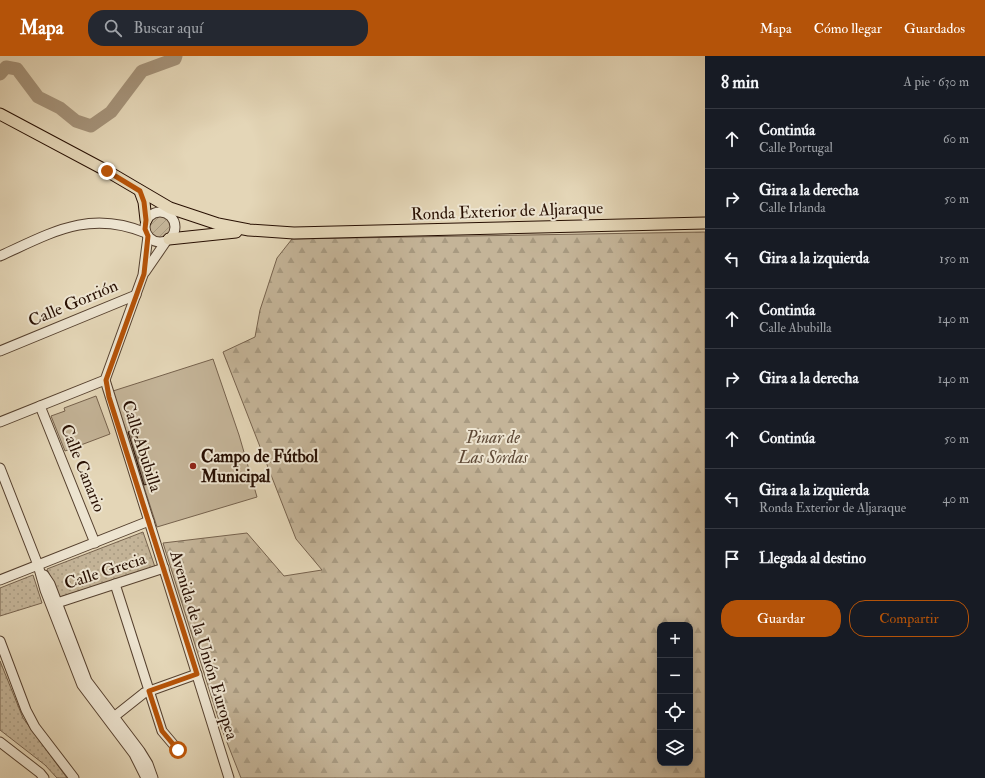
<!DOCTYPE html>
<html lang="es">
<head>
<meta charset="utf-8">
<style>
  :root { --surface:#171b24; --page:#242831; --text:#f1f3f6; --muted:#9ea1a6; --line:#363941; --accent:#b45309 }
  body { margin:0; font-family:"IM FELL Double Pica",serif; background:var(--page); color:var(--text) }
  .controls { position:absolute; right:12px; bottom:12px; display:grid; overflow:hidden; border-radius:8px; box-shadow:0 2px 10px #0003 }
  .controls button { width:36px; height:36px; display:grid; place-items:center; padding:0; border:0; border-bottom:1px solid var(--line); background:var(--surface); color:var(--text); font:20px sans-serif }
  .stop { position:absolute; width:12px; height:12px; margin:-9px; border:3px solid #b45309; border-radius:50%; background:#fff }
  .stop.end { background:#b45309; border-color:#fff; box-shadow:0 1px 4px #0008 }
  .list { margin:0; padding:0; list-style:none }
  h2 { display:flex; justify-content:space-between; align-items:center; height:52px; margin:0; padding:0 16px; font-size:17px }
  h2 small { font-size:13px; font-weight:400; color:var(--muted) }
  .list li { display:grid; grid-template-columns:26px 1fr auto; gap:12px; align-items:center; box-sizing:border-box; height:60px; padding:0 16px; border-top:1px solid var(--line) }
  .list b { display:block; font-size:15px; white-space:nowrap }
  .list p { margin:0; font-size:13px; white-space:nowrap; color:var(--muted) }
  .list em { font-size:13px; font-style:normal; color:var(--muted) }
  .actions { display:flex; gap:8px; padding:12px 16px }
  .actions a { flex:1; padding:9px 0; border:1px solid var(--accent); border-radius:16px; text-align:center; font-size:14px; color:var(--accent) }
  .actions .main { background:var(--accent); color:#fff }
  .icon { flex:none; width:22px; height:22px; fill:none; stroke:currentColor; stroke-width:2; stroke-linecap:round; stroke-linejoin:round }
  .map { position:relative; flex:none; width:705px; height:722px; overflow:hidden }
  header { display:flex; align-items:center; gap:24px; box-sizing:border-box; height:56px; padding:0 20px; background:var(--accent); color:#fff }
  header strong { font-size:19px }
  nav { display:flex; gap:22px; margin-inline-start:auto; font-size:14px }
  .search { width:280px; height:36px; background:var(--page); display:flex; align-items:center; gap:10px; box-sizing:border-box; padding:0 14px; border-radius:16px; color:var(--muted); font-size:15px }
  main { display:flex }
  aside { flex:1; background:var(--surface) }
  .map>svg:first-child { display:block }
  .forest { fill:url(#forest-firs); stroke:#76624d; fill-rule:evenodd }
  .park { fill:url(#park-dots); stroke:#76624d }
  .garden { fill:url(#garden-furrows); stroke:#76624d }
  .pitch { fill:#c4b498; stroke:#76624d }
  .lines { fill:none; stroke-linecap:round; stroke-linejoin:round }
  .river { stroke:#a49279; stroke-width:13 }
  .building { fill:#897660; stroke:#270f02 }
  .minor-casing { stroke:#56412f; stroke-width:11 }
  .major-casing { stroke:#270f02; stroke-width:13 }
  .minor { stroke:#ede4d0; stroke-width:9 }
  .major { stroke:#e4d6b7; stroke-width:11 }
  .route { stroke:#b45309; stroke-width:5 }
  .poi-dot { fill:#8f2418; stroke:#ede4d0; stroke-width:1.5 }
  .labels { text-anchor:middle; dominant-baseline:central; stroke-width:4; stroke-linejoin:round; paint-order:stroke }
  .street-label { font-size:17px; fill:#270f02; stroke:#ede4d0 }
  .park-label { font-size:17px; font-style:italic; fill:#5e4936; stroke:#ede4d0 }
  .poi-label { font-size:17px; font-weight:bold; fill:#270f02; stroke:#ede4d0; text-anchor:start }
</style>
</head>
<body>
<header>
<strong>Mapa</strong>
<div class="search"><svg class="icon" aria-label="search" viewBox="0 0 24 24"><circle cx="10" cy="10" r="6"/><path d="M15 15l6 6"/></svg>Buscar aquí</div>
<nav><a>Mapa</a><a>Cómo llegar</a><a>Guardados</a></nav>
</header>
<main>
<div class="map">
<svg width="705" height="722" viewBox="0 0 705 722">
  <defs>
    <pattern id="forest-firs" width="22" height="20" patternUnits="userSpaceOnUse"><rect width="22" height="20" fill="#c4b498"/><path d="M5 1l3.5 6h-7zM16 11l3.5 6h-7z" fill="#a89a81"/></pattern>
    <pattern id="park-dots" width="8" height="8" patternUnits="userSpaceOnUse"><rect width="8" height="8" fill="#c4b498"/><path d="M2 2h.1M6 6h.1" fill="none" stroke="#a89a81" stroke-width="1.8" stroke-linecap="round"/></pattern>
    <pattern id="garden-furrows" width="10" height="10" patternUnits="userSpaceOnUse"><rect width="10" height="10" fill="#c4b498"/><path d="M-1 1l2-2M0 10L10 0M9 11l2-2" fill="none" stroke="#a89a81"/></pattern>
  </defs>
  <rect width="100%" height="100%" fill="#e4d6b7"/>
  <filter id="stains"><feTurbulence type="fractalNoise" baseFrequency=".005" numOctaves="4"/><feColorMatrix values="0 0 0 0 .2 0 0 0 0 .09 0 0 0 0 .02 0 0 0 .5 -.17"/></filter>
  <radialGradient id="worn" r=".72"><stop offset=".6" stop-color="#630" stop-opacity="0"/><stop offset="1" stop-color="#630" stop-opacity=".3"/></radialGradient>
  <path class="forest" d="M705,176V722H241L221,671L163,487L247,477L284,520L322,514L296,483L223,296L255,281L260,254L277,202L292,183ZM660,569H690V707H660Z"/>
  <g class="park">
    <path d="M143,476L155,511L60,541L47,513Z"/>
    <path d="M33,519L42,547L0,560V532Z"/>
    <path d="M0,605L23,662L67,722H57L45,709L0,674Z"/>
  </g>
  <circle class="garden" cx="160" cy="171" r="11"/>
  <g class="pitch">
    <path d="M213,303L239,379L257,441L157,471L113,335Z"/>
    <path d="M96,340L110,378L65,395L51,360L65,355L64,352Z"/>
  </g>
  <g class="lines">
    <path class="river" d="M0,18L6,11L17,13L38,41L60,52L76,65L91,70L111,56L142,15L175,3L176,0"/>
  </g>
  <path class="building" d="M135,374L152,427L144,429L128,376Z"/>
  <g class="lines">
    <defs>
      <g id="minor">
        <circle cx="160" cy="171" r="15"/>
        <path d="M0,200C51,177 89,153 146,177"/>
        <path d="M145,216L167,184"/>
        <path d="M0,295L136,239"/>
        <path d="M105,324L229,722"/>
        <path d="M40,350L95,487"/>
        <path d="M0,366L105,324L143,219L148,180"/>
        <path d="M0,412L38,509L45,534L82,629L134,698L146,722"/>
        <path d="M44,519L50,528L87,625L140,695L148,708L153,722"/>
        <path d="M0,524L149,465"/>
        <path d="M115,528L162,675L178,694"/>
        <path d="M57,547L164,512"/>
        <path d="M0,585L26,654L35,671L74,722"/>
        <path d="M110,664L144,637L197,618"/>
        <path d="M0,686L40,717L44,722"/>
      </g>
      <g id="major">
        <path d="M0,58L107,115L170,152L218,168L249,174L294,177L705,167"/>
        <path d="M140,135L144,146L146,164"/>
        <path d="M169,183L236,176"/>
      </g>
    </defs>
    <use href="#minor" class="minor-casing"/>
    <use href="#major" class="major-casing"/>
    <use href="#minor" class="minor"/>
    <use href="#major" class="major"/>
  </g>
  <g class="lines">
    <path class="route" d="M107,115L140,135L144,146L146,164L145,173L148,180L144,218L106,324L109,341L197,618L149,635L162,675L178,694"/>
  </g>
  <circle class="poi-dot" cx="193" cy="410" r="4"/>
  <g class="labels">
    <g class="street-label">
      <text transform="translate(507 155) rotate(-2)">Ronda Exterior de Aljaraque</text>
      <text transform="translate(73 247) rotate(-23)">Calle Gorrión</text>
      <text transform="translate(142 390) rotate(72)">Calle Abubilla</text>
      <text transform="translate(83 412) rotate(68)">Calle Canario</text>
      <text transform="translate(105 515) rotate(-18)">Calle Grecia</text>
      <text transform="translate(204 589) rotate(73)">Avenida de la Unión Europea</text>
    </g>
    <g class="park-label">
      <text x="493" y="381">Pinar de<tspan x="493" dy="20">Las Sordas</tspan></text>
    </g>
    <g class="poi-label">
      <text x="201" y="400">Campo de Fútbol<tspan x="201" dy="20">Municipal</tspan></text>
    </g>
  </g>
  <rect width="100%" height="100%" filter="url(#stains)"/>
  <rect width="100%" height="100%" fill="url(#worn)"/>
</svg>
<div class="controls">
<button>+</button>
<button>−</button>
<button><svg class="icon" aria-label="locate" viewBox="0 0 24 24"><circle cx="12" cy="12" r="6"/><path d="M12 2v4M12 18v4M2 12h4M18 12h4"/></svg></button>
<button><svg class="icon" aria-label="layers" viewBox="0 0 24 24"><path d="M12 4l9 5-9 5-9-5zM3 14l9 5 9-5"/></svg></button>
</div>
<div class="stop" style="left:178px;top:694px"></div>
<div class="stop end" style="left:107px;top:115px"></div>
</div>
<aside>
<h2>8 min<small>A pie · 630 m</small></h2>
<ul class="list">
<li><svg class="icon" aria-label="ahead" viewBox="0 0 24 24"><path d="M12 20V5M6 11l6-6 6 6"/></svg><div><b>Continúa</b><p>Calle Portugal</p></div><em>60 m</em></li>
<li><svg class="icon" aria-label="right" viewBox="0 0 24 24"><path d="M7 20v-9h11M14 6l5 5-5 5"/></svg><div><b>Gira a la derecha</b><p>Calle Irlanda</p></div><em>50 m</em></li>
<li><svg class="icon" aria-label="left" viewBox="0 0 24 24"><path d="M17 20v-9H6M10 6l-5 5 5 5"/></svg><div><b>Gira a la izquierda</b></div><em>150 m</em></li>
<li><svg class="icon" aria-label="ahead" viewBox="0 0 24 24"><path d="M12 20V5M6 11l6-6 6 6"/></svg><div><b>Continúa</b><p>Calle Abubilla</p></div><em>140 m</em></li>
<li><svg class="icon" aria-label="right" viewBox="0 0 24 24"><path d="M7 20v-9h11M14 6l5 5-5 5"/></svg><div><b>Gira a la derecha</b></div><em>140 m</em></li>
<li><svg class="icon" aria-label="ahead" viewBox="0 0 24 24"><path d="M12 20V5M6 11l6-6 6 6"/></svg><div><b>Continúa</b></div><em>50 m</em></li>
<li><svg class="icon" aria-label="left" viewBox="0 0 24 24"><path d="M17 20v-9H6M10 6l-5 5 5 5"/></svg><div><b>Gira a la izquierda</b><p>Ronda Exterior de Aljaraque</p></div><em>40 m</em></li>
<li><svg class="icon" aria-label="arrive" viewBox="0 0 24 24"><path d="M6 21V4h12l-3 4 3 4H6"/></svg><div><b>Llegada al destino</b></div></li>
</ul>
<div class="actions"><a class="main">Guardar</a><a>Compartir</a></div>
</aside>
</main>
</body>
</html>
